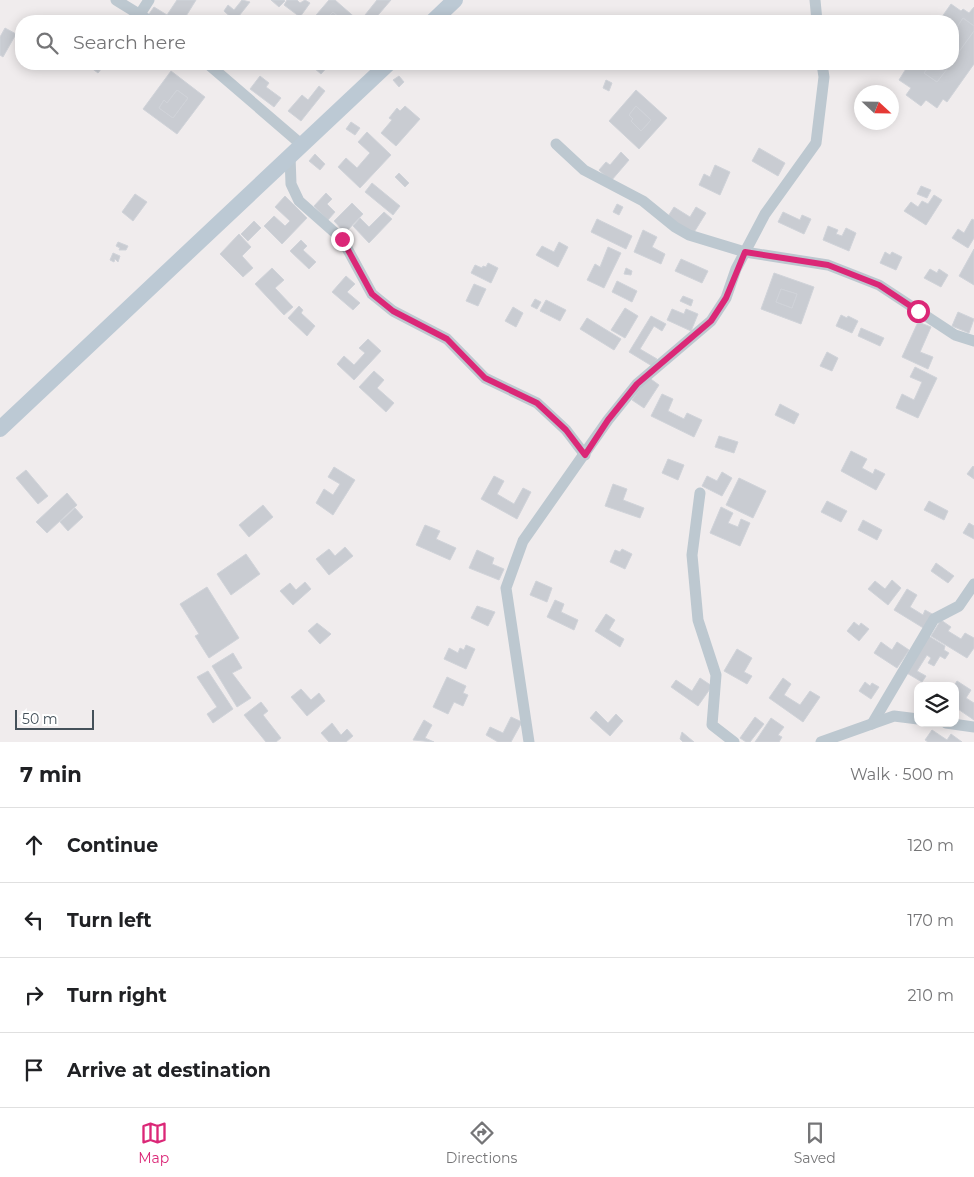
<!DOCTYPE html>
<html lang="en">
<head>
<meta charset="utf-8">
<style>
  :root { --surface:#fff; --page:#f6f6f6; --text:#202124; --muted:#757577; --line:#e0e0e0; --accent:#db2777 }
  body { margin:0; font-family:Montserrat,sans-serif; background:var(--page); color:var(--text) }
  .controls { position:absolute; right:15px; bottom:15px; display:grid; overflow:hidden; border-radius:10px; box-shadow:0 2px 12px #0003 }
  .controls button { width:45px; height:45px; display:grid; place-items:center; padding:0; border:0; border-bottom:1px solid var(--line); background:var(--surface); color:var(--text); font:25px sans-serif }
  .compass { position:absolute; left:854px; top:85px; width:45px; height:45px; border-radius:50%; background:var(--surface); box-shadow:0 2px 12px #0003; rotate:112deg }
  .scale { position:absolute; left:15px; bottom:12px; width:79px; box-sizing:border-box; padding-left:5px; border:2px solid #45515a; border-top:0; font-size:14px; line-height:18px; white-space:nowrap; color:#45515a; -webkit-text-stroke:4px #fff; paint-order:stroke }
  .stop { position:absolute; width:15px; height:15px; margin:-11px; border:4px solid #db2777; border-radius:50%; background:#fff }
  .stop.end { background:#db2777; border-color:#fff; box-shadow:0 1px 5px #0008 }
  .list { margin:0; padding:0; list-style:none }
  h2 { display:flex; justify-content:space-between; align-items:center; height:65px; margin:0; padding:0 20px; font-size:21px }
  h2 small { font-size:16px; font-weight:400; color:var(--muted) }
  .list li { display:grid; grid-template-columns:32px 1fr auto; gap:15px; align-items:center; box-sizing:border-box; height:75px; padding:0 20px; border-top:1px solid var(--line) }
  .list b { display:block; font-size:19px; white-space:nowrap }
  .list em { font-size:16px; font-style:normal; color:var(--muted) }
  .icon { flex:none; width:28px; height:28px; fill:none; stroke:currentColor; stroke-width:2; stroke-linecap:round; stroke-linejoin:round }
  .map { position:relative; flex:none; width:974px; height:742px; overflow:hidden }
  .search { position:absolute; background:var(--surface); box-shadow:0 2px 12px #0003; left:15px; right:15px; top:15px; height:55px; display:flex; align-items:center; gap:12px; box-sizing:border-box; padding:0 18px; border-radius:20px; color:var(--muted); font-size:19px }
  .sheet { height:365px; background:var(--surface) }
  nav { display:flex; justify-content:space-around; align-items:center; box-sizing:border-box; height:70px; border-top:1px solid var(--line); background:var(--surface); font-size:14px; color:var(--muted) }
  nav a { display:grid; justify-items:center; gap:2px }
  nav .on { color:var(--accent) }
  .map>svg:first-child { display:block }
  .building { fill:#c9ccd2; stroke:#d0d3d9; fill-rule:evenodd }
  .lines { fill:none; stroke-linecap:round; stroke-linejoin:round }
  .minor { stroke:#bdc8d0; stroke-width:11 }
  .secondary { stroke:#bcc9d4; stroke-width:16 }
  .route { stroke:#db2777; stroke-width:6 }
</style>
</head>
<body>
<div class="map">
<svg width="974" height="742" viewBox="0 0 974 742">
  <rect width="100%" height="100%" fill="#f0eced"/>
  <g class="building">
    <path d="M177,0H196L183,21H159L149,14L154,7L167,15Z"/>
    <path d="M242,0L250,2L235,21L224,11L228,5L234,10Z"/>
    <path d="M271,0H284L285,1L279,7Z"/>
    <path d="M287,0H297L300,3L305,0L310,3L300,17L284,5Z"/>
    <path d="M329,0H335L359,21H343L333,12L328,17L332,21H311Z"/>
    <path d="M377,0H391L373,21L365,15Z"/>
    <path d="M951,4L961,11L963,9L969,13L974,7V26L963,18L953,33V21H939Z"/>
    <path d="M333,12L343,21H332L328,17Z"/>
    <path d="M65,16L74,21H62Z"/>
    <path d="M963,18L974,26V31L953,61V33Z"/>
    <path d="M5,28L16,34L3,57L0,55V37Z"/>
    <path d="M974,31V64L947,102L943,99L937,108L926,100L921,106L906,95L911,88L899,80L909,64H931L924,73L937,82Z"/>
    <path d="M86,64H105L98,73Z"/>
    <path d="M318,64H330L321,74L314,68Z"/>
    <path d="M931,64H951L937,82L924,73Z"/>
    <path d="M171,71L205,97L177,134L143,109ZM177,90L188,98L173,118L159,108L164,100L167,103Z"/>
    <path d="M260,76L269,83L266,87L281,98L274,107L250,89Z"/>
    <path d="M399,76L404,82L399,87L393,80Z"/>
    <path d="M606,80L612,83L609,91L603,88Z"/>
    <path d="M319,86L325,91L301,121L288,111L302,95L308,100Z"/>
    <path d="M177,90L188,98L173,118L159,108L164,100L167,103Z"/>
    <path d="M636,90L667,118L639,149L609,121ZM636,106L651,120L641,131L631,121L633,119L629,115Z"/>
    <path d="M405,106L420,119L396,146L381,133L392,120L389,118L397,108L400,111Z"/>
    <path d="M636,106L651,120L641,131L631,121L633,119L629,115Z"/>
    <path d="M351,122L360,128L355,135L346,129Z"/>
    <path d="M367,132L391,155L360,188L338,167L346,158L357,168L370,153L358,142Z"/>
    <path d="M759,148L785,163L778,176L752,161Z"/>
    <path d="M621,152L629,160L611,181L599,170L606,162L610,165Z"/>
    <path d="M315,154L325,164L320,170L309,161Z"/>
    <path d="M715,165L730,172L720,195L699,185L704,174L710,177Z"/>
    <path d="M399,173L409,183L405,187L395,177Z"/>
    <path d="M372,183L400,206L393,215L365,192Z"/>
    <path d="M921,186L931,190L927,198L917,194Z"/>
    <path d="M326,193L332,199L327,204L335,212L328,220L314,206Z"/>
    <path d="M135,194L147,202L133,221L122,212Z"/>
    <path d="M934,195L942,200L926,225L904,211L911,202L918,207L922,201L928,204Z"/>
    <path d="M285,196L307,218L282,244L264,226L274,216L285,226L290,221L275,207Z"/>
    <path d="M352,203L363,214L345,233L334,221Z"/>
    <path d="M617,204L623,207L619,215L613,212Z"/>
    <path d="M674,207L690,217L696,207L706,213L693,234L667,218Z"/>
    <path d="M384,212L392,219L369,243L353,226L360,218L369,227Z"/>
    <path d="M783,212L800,220L802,215L811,219L804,234L778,222Z"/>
    <path d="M597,219L632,236L626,249L591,232Z"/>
    <path d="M972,219L974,220V238L968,248L952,238L958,229L964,233Z"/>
    <path d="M254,221L261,228L248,241L241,234Z"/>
    <path d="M828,226L838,230L836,234L842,236L846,228L856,233L849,251L823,240Z"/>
    <path d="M643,230L657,237L652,247L665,254L661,264L634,252Z"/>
    <path d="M239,234L251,247L242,256L253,268L243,277L220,254Z"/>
    <path d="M301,240L307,246L303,250L316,262L309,269L290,251Z"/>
    <path d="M118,242L128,246L126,250H119L120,248L116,246Z"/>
    <path d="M559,242L568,247L558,267L536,255L542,246L554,252Z"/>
    <path d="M608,247L621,253L604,288L587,280L595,264L600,267Z"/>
    <path d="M974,249V285L959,276Z"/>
    <path d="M885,252L890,255L892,252L902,257L896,270L880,263Z"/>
    <path d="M113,253L120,256L118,262L115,259L114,262L110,260Z"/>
    <path d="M681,259L708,271L702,283L675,271Z"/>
    <path d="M488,263L498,268L491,283L471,273L475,265L482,268L483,266L486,267Z"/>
    <path d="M272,268L284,280L275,288L293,307L284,315L255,284Z"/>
    <path d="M626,268L632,271L631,275L624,274Z"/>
    <path d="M930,269L937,273L939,269L948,275L941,287L924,278Z"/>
    <path d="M774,273L814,287L801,324L761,309ZM781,289L797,294L792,308L776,302Z"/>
    <path d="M346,276L355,284L347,292L360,303L353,310L332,292Z"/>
    <path d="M617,281L637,291L632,302L612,292Z"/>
    <path d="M474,284L486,289L478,306L466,301Z"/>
    <path d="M781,289L797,294L792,308L776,302Z"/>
    <path d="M683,296L693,300L691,306L680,301Z"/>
    <path d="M535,299L541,302L537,309L531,306Z"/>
    <path d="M546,300L566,310L560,321L540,311Z"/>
    <path d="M299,306L303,310L301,313L315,326L307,336L288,318Z"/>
    <path d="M513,307L523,313L516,327L505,321Z"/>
    <path d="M625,308L638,316L625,338L611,330Z"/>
    <path d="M672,309L684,314L686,309L698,314L691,331L667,320Z"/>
    <path d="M958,312L974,319L969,333L952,326Z"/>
    <path d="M841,315L847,318L848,316L858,321L852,333L836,326Z"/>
    <path d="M651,316L666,324L662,331L654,326L640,349L657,359L652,366L629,352Z"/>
    <path d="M587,318L621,339L614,350L580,329Z"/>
    <path d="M918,322L931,327L920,352L933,357L928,369L902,357Z"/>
    <path d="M861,328L884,338L880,346L858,336Z"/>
    <path d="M368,339L381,351L354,380L337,364L344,356L354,365L365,353L359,348Z"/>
    <path d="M827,352L838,358L832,371L820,366Z"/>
    <path d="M915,367L937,378L918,418L896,408L902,394L914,400L922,382L910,377Z"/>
    <path d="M374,371L384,380L377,388L394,403L386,412L359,387Z"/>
    <path d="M648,377L659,385L644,408L632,400Z"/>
    <path d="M662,394L673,399L668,411L684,419L687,413L702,420L694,437L651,416Z"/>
    <path d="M780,404L799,414L794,424L775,415Z"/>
    <path d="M719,436L738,442L734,453L715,447Z"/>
    <path d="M851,451L867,459L862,468L873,474L875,469L885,474L876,490L841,471Z"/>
    <path d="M668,459L684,465L678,480L662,473Z"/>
    <path d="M973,466L974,467V479L967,474Z"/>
    <path d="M334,467L355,480L333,515L316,503L324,489L333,495L340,484L328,477Z"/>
    <path d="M26,470L48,496L38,504L16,478Z"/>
    <path d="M722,472L732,478L722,496L702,486L707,476L717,481Z"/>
    <path d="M494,476L504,481L497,494L514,504L523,488L531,492L517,519L481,499Z"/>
    <path d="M739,478L766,491L753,518L726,505Z"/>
    <path d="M613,484L627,489L623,500L644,508L640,518L605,506Z"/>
    <path d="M67,493L77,505L47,533L36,522Z"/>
    <path d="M827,501L847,511L841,522L821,512Z"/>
    <path d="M929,501L948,511L944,520L924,510Z"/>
    <path d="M263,505L273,517L249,537L239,525Z"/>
    <path d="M721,507L733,513L728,523L738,527L741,519L750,523L740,546L710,533Z"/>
    <path d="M75,508L83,517L68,531L60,522Z"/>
    <path d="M863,520L882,530L877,540L858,530Z"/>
    <path d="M969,523L974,526V539L963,533Z"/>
    <path d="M425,525L440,531L436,539L456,548L450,560L416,545Z"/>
    <path d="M345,547L353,556L329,575L316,559L329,549L335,556Z"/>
    <path d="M622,549L632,554L625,569L610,562L615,550L620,552Z"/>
    <path d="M477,550L494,558L492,564L504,569L499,580L469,568Z"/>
    <path d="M246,554L260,574L231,595L217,574Z"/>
    <path d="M936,563L954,576L948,583L931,571Z"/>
    <path d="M892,580L901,588L888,605L868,589L875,581L885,589Z"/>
    <path d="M536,581L552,588L547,602L530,595Z"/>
    <path d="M305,582L311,589L293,605L280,591L290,583L296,590Z"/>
    <path d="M207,587L239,638L209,658L195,636L199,634L180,604Z"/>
    <path d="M907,589L917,595L910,607L923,615L925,610L934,615L925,629L894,610Z"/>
    <path d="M555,600L564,604L561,612L578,620L574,630L547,617Z"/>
    <path d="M477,606L495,612L488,626L471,618Z"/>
    <path d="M606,614L615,620L609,630L624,639L620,647L595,631Z"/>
    <path d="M941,620L951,627L948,631L961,639L965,633L974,638V648L967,658L931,636Z"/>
    <path d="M854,622L859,626L861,623L869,629L859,641L847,631Z"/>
    <path d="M317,623L331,634L320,644L308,631Z"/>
    <path d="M927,635L945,646L944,650L949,653L945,659L940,656L934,666L928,663L931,658L927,655L917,671L926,676L922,682L905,672Z"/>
    <path d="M881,642L892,650L897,642L909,650L897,668L874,653Z"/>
    <path d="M466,645L475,649L466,669L444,659L449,648L458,653L460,648L464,650Z"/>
    <path d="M737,649L752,658L744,672L752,676L747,684L724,671Z"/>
    <path d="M233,653L242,668L232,673L251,698L237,707L212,666Z"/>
    <path d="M208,671L233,709L213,723L207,714L217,707L197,677Z"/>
    <path d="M447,677L466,686L463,693L468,695L463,706L454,702L448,714L433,707Z"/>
    <path d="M700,678L712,686L698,706L671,687L676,680L692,691Z"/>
    <path d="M783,678L791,684L784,695L800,705L810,691L820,697L803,722L769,698Z"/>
    <path d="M957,681L971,690L966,698L974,703V720L955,707L954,686Z"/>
    <path d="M865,682L870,686L872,683L879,687L871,699L859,691Z"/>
    <path d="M301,689L311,700L319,693L325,701L307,716L291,697Z"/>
    <path d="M261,702L268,711L263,715L281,738L276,742H266L244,715Z"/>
    <path d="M596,711L608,723L616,714L623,721L610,736L590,718Z"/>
    <path d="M511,717L522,722L511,742H498L486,735L490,727L503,733Z"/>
    <path d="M755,717L764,724L750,742H746L740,738Z"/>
    <path d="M771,718L784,727L778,735L782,737L779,742H755Z"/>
    <path d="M424,720L432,725L425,738L434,742L413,740Z"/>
    <path d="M332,723L341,735L347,729L353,736L346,742H329L321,733Z"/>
    <path d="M932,730L947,740L951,734L962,742H928L925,740Z"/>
    <path d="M682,732L694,742H683L680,739Z"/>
  </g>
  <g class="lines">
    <g class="minor">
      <path d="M116,0L150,21"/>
      <path d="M815,0L817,21"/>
      <path d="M140,14L149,0"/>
      <path d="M208,64L302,145"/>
      <path d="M556,144L584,170L643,201L675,227L689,235L745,252L828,265L879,285L955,335L974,341"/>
      <path d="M290,156L291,184L299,201L342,239L372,294L393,311L447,339L485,378L537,403L566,430L585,455"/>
      <path d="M700,493L692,555L698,620L716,675L712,725L734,742"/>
      <path d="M946,723L974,727"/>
      <path d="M872,724L934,619L959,606L974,584"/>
      <path d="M529,742L506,588L523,541L608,420L637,384L711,321L726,298L736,269L765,214L816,143L824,77L822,64"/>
      <path d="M821,742L894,716L918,719"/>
    </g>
    <g class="secondary">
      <path d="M433,21L455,0"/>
      <path d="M0,429L388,64"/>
    </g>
  </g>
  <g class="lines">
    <path class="route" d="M342,239L372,294L393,311L447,339L485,378L537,403L566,430L585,455L608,420L637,384L711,321L726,298L745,252L828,265L879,285L918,311"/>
  </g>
</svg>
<div class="controls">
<button><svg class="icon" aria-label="layers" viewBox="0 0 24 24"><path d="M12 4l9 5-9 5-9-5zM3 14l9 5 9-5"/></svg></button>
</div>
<svg class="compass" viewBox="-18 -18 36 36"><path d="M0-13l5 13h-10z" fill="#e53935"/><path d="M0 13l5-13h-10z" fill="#757577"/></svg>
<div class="scale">50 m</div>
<div class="stop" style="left:918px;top:311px"></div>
<div class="stop end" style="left:342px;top:239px"></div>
<div class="search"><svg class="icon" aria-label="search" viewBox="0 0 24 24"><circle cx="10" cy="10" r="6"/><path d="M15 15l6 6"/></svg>Search here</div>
</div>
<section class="sheet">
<h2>7 min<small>Walk · 500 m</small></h2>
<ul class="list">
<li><svg class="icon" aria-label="ahead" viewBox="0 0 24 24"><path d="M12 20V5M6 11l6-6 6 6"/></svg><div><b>Continue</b></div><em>120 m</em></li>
<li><svg class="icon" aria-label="left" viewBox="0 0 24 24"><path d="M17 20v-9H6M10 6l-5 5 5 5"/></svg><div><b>Turn left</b></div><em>170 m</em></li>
<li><svg class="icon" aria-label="right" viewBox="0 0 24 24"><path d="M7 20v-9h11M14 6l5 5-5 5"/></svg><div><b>Turn right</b></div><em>210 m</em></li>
<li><svg class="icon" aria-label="arrive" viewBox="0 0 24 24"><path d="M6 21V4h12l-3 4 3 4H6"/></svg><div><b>Arrive at destination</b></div></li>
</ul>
</section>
<nav>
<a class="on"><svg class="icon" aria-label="map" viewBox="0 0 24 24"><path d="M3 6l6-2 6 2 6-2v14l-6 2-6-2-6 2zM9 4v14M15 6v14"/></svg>Map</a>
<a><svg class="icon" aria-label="directions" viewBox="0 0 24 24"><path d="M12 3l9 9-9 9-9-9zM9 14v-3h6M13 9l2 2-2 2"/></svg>Directions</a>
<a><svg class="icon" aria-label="saved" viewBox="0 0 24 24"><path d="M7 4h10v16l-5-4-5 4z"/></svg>Saved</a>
</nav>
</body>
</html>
